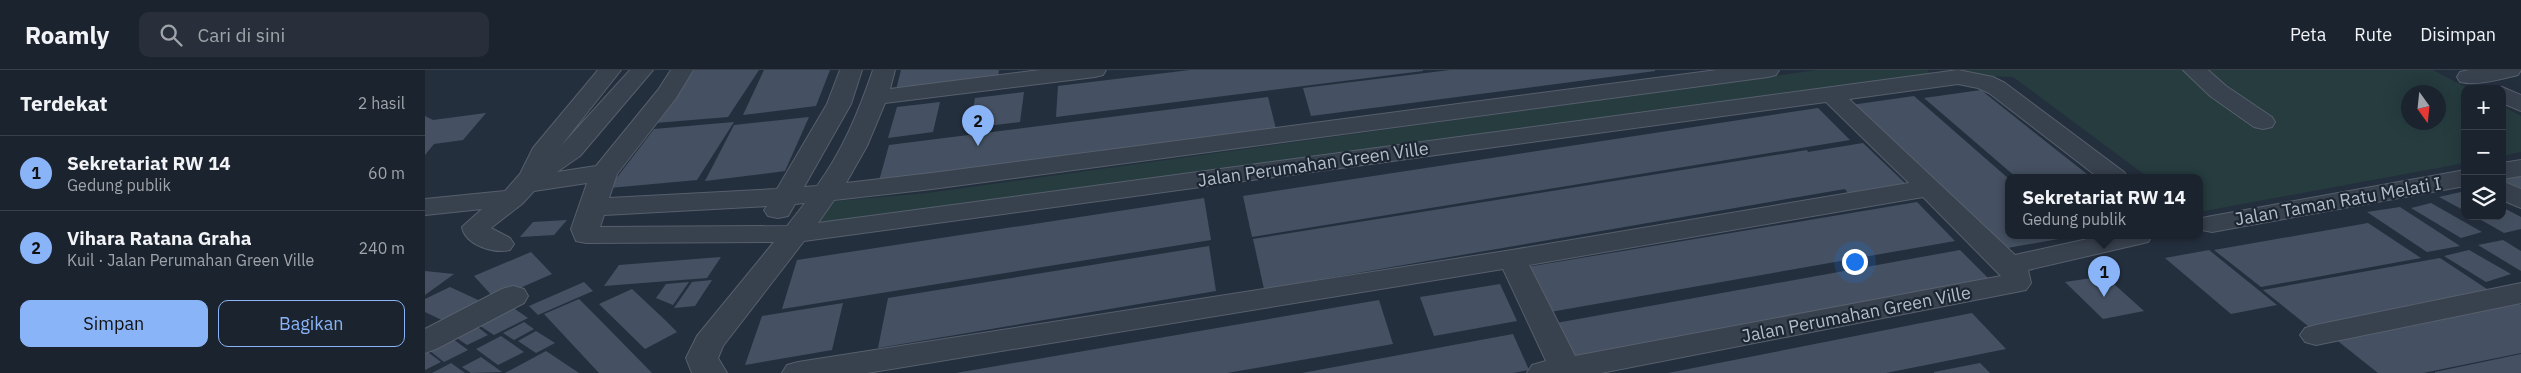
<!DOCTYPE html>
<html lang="id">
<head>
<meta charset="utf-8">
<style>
  :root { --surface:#1b232e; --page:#282f3a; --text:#f1f3f6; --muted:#a0a4aa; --line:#39404a; --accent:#8ab4f8 }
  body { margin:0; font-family:"IBM Plex Sans",sans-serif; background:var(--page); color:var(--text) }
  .controls { position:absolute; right:15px; top:15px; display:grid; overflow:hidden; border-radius:10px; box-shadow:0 5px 20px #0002 }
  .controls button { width:45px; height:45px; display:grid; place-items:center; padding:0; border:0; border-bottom:1px solid var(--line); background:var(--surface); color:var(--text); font:25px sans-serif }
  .compass { position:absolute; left:1976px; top:15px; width:45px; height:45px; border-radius:50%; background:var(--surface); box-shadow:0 5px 20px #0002; rotate:165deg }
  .you { position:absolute; left:1429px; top:191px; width:18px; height:18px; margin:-12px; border:4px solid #fff; border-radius:50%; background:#1a73e8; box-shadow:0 0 0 8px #1a73e833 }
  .badge { display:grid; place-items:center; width:32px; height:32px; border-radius:50%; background:var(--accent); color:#111; font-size:16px; font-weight:700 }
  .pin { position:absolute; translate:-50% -41px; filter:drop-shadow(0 1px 2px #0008) }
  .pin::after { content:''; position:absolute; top:26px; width:18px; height:15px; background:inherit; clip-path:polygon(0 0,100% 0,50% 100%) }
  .popup { position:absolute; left:1580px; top:104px; width:198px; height:65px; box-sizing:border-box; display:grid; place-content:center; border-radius:10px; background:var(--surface); filter:drop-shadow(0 1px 4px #0005); font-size:16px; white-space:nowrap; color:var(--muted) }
  .popup b { font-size:19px; color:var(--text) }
  .popup::after { content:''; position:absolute; left:50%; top:100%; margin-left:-10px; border:10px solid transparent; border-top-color:var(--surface) }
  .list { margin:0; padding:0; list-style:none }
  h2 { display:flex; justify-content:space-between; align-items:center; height:65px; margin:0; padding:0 20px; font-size:21px }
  h2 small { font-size:16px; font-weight:400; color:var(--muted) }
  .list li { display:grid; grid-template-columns:32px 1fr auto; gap:15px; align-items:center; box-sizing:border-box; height:75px; padding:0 20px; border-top:1px solid var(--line) }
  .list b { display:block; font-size:19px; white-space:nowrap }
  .list p { margin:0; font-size:16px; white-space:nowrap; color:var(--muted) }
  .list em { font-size:16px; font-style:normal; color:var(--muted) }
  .actions { display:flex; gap:10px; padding:15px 20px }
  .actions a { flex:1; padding:11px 0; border:1px solid var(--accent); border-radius:10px; text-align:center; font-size:18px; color:var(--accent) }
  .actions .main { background:var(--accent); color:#111 }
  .icon { flex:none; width:28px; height:28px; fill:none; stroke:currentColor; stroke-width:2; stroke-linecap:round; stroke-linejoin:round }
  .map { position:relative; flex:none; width:2096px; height:303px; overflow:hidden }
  header { display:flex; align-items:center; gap:30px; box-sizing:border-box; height:70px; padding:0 25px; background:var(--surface); border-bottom:1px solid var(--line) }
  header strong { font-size:24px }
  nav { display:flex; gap:28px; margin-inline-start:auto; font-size:18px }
  .search { width:350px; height:45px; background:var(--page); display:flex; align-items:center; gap:12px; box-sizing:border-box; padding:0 18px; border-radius:10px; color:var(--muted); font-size:19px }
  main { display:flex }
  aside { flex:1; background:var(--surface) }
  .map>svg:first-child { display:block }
  .green { fill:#263c3f; fill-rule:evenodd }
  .building { fill:#455162 }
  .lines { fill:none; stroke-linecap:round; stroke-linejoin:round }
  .minor-casing { stroke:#565f6c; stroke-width:2 }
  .minor { fill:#38414e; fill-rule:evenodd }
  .labels { text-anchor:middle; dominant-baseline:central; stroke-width:4.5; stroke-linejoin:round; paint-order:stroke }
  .street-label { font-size:18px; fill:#b4bcc9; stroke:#1d2633 }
</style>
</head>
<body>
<header>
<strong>Roamly</strong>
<div class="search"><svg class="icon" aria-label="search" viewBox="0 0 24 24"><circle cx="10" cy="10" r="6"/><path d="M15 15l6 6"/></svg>Cari di sini</div>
<nav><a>Peta</a><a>Rute</a><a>Disimpan</a></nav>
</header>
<main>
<aside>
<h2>Terdekat<small>2 hasil</small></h2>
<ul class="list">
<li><span class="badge">1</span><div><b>Sekretariat RW 14</b><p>Gedung publik</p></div><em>60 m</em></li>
<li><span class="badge">2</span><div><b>Vihara Ratana Graha</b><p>Kuil · Jalan Perumahan Green Ville</p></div><em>240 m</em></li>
</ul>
<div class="actions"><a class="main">Simpan</a><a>Bagikan</a></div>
</aside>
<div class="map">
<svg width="2096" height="303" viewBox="0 0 2096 303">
  <rect width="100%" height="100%" fill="#242f3e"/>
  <g class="green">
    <path d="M1392,0H1502L1511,8L364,162L388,133L502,123Z"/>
    <path d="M1526,0H2008L2044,19H2040V93L1774,142V108H1724L1588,7L1533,5ZM1984,22H2014V52H1984Z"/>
    <path d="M2077,36L2096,46V82L2077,86Z"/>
  </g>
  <g class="building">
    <path d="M269,0H334L303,47L230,53Z"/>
    <path d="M339,0H405L391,36L318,45Z"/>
    <path d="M476,0H574L573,8L471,20Z"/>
    <path d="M765,0H998V1L631,47L633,16Z"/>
    <path d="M1025,0H1230V1L886,46L878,18Z"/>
    <path d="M1556,20L1615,67L1667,108H1592L1499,28Z"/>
    <path d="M599,22L595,52L545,58L550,28Z"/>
    <path d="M1489,26L1584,109V166L1645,167L1577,179L1426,35Z"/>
    <path d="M843,27L851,59L454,111L464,75Z"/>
    <path d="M515,32L508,62L463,68L472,37Z"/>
    <path d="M1393,38L1425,70L827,167L818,126Z"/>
    <path d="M61,43L38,70L9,74L0,85V46L8,50Z"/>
    <path d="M384,47L360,101L280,111L309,55Z"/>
    <path d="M309,52L272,110L184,118L229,59Z"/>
    <path d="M1438,73L1480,113L1423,123L1420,119L839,219L828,169L1382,80L1383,82Z"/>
    <path d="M2096,105V120L2077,109Z"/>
    <path d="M2040,121V141L2014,127Z"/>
    <path d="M779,128L786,170L357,239L372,190Z"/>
    <path d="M1492,132L1530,171L1125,242L1102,197Z"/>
    <path d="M2006,133L2057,162L2036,168L1986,138Z"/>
    <path d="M1975,137L2035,176L2002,182L1942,142Z"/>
    <path d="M2077,137L2096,147V159L2079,163L2049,146H2077Z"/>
    <path d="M142,150L129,165L95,167L108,152Z"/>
    <path d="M1943,153L1996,188L1836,217L1789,180Z"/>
    <path d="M2078,170L2096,181V201L2053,175Z"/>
    <path d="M784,176L791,221L453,278L463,228Z"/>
    <path d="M1535,180L1568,213L1150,291L1131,253Z"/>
    <path d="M1784,180L1852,235L1806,244L1740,188Z"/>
    <path d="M2044,180L2086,204L2061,212L2019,186Z"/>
    <path d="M106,182L127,204L70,229L49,206Z"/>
    <path d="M296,187L282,208L179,216L194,195Z"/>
    <path d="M2015,188L2071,225L1888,260L1838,220Z"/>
    <path d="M0,201L29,204L0,225Z"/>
    <path d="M1680,206L1719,241L1678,249L1640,212Z"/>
    <path d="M287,210L270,236L249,238L267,212Z"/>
    <path d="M159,212L168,221L113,245L104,236Z"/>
    <path d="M264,212L248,235L231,228L241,214Z"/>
    <path d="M1075,214L1092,251L1009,266L995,227Z"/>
    <path d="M25,217L64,235L27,255L0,242V229Z"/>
    <path d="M207,219L240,250L252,262L220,279L174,234Z"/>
    <path d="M154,229L174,249L227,303H174L119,244Z"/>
    <path d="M954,230L968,274L802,303H531Z"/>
    <path d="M2092,232L2096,235V283L1998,303H1953L1909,268Z"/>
    <path d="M81,233L103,248L69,265L46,250Z"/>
    <path d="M418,233L407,280L320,295L337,246Z"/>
    <path d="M1547,243L1581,279L1461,303H1243Z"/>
    <path d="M45,251L63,265L42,275L23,262Z"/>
    <path d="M99,252L109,259L89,270L78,263Z"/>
    <path d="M111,261L130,273L111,283L93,271Z"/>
    <path d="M21,264L43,280L19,292L0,277V274Z"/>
    <path d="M1088,264L1104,300L1088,303H877Z"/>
    <path d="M76,266L99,282L73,295L51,279Z"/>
    <path d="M0,280L16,292L0,300Z"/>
    <path d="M121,281L154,303H80Z"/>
    <path d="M2096,284V303H2010V302Z"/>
    <path d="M56,287L77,302L46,303L37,297Z"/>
    <path d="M26,293L40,303H7Z"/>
    <path d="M1555,293L1565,303H1509V302Z"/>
  </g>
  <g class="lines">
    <defs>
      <g id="minor">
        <path d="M173,0H196L135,77L205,0H228L155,86L132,102L171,96L233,20L246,0H268L251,28L192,104L184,128L352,119L402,34L415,0H437L426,34L379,117L392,116C418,80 434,41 448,0H470L465,19L615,0H681L678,5L670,7L460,33L442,76L421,113L507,103L1292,0H1354L1351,5L1343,7L507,119L409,130L393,153L1533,0L1568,7L1580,13L1699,102L1703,108H1674L1564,23L1553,18L1533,14L1424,29L1590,185L1676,166H1727L1723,172L1603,200L1606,213L1601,220L1591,222L1176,303H1102L1107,295L1121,291L1078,199L442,303H357L362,295L373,292L1087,180L1484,113L1401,32L379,171L298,276L293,288L302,303H267L261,288L272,266L349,172L161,173L151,171L146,159L162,113L109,121L97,134L66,158L85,168L89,174L85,180C69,184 40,175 37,157L57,139L0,145V129L80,121L95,104L108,78ZM1498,127L1576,206L1150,286L1104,195ZM380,133L362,156L175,157L179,145L342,136L339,140L343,146L353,148L363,146L370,134Z"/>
        <path d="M1758,0H1783L1801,16L1847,47L1850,52L1847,57L1838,59L1829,57L1785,26Z"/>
        <path d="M2044,0H2096L2093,5C2076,9 2052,16 2035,12L2032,7L2035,2Z"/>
        <path d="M2077,17L2096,25V41L2077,33V19H2070Z"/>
        <path d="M2096,90V106L2077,109V93Z"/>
        <path d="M2040,100V116L1787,162L1777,160L1774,155L1777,148L1787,146Z"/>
        <path d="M2077,111L2096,119V138L2077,130Z"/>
        <path d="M2096,213V233L1891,275L1880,272L1875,265L1880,258L1891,255Z"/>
        <path d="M88,216L99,219L103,226L99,233L11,279L0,283V259L77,219Z"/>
      </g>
    </defs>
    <use href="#minor" class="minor-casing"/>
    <use href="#minor" class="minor"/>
  </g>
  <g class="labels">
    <g class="street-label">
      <text transform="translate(888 94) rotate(-8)">Jalan Perumahan Green Ville</text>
      <text transform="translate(1913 131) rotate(-10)">Jalan Taman Ratu Melati I</text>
      <text transform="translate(1431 244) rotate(-11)">Jalan Perumahan Green Ville</text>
    </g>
  </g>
</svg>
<div class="controls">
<button>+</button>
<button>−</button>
<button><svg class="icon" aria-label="layers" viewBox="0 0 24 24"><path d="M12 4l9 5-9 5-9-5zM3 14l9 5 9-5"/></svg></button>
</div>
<svg class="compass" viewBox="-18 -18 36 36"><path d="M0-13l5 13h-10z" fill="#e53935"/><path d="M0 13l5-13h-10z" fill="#a0a4aa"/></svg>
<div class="you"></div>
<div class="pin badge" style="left:1679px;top:227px">1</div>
<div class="popup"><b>Sekretariat RW 14</b>Gedung publik</div>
<div class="pin badge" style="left:553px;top:76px">2</div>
</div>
</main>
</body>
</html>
